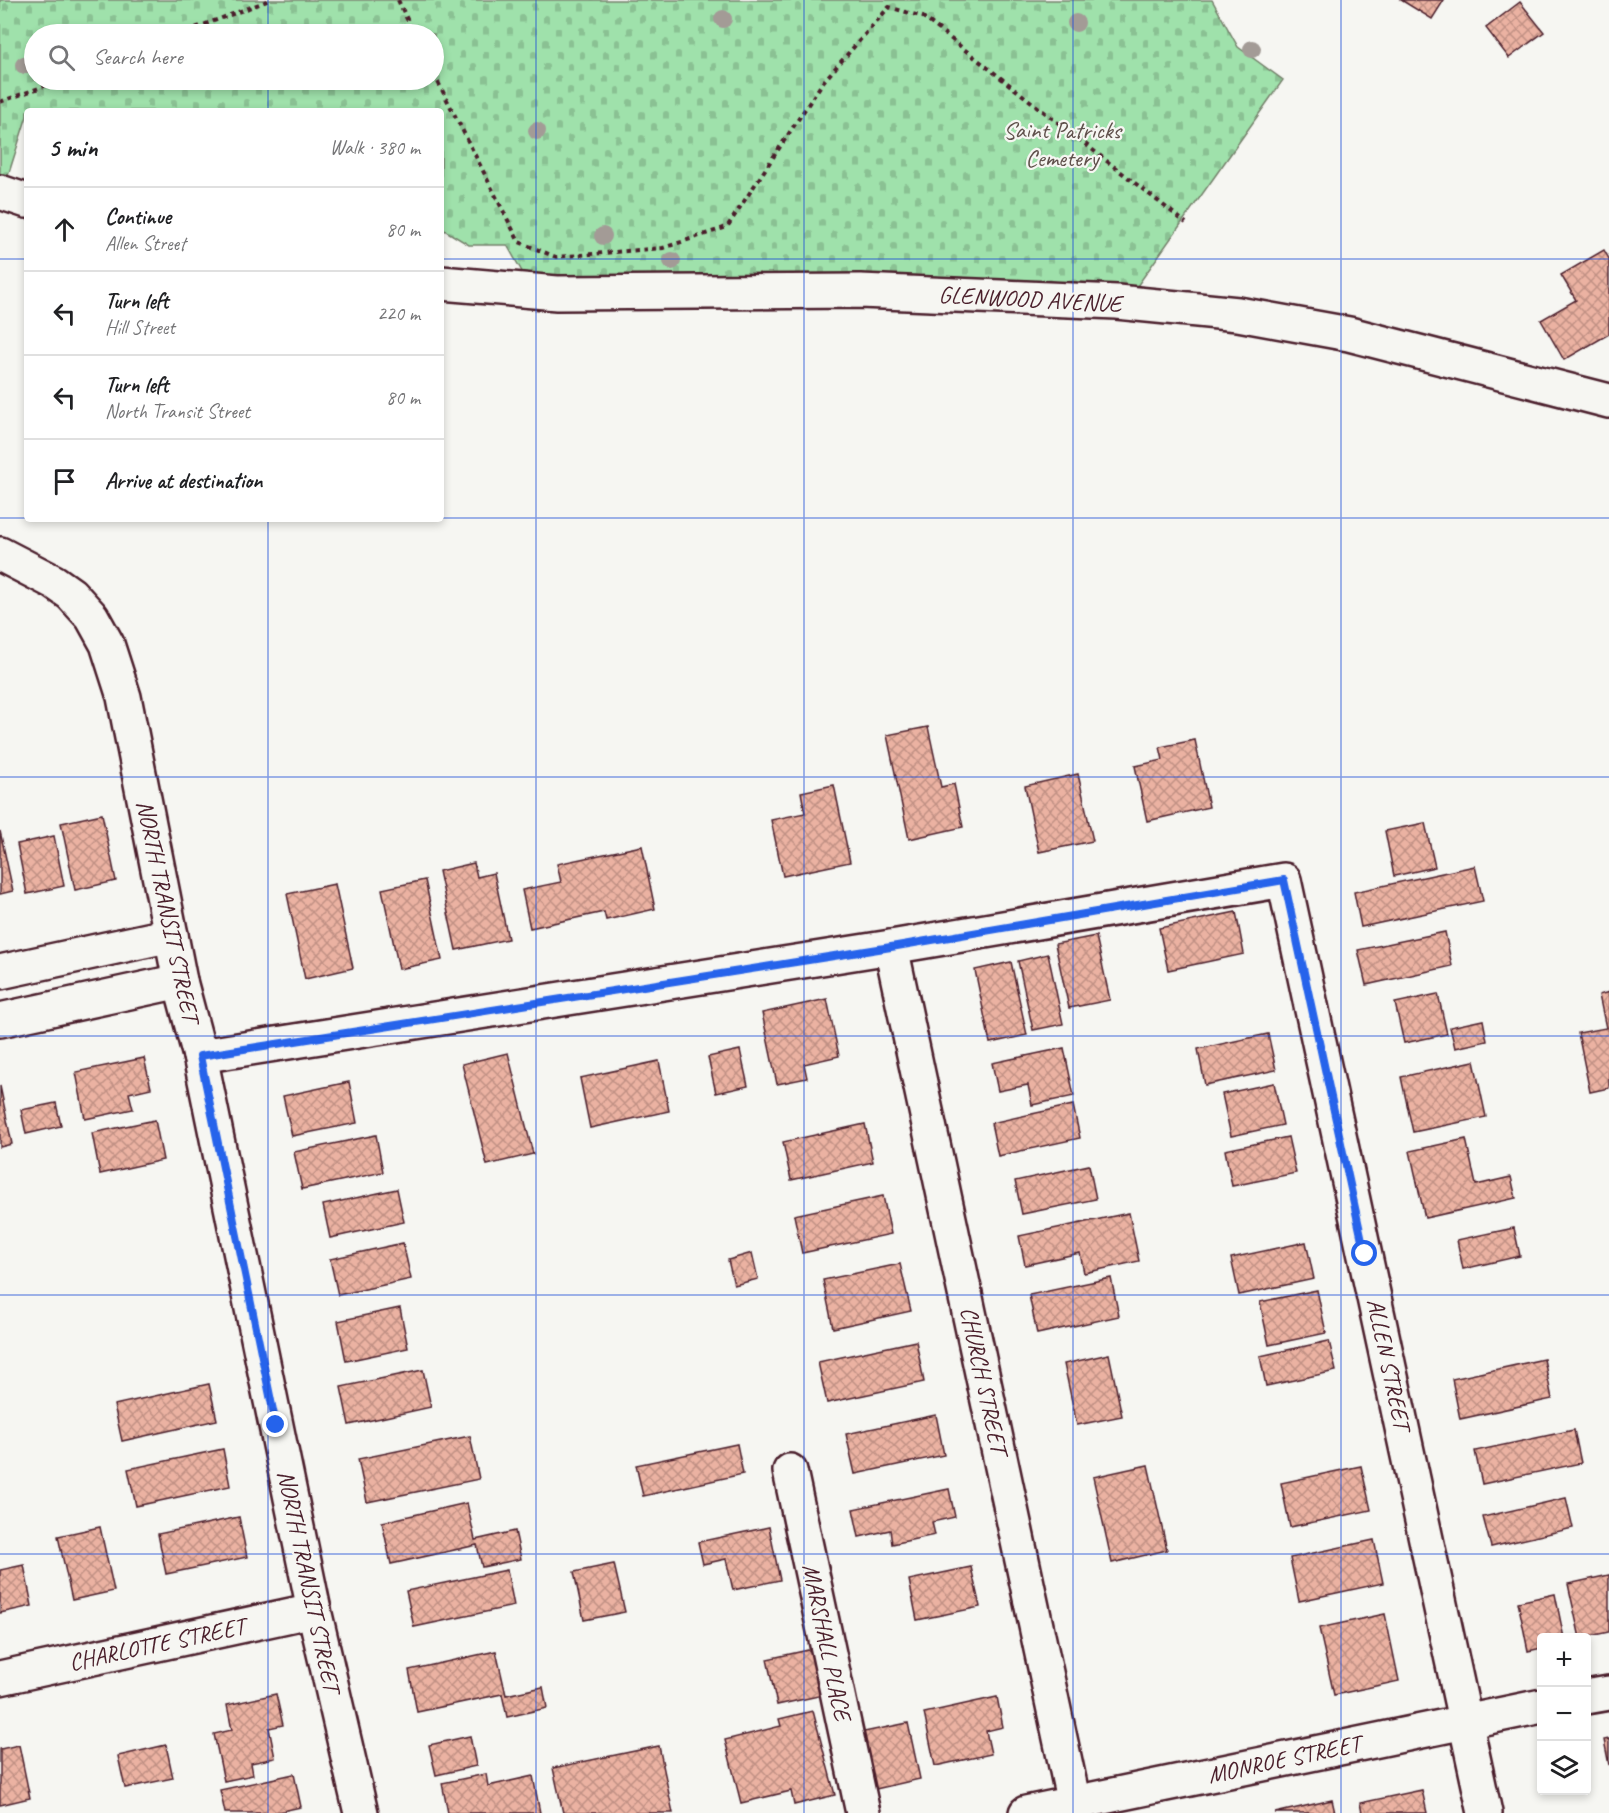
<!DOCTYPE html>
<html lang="en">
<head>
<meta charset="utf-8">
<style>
  :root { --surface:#fff; --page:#f2f2f2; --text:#202124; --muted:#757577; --line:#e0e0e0 }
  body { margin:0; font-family:Caveat,sans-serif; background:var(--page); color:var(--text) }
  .controls { position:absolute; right:18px; bottom:18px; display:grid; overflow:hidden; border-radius:6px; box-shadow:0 3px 9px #0003 }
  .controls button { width:54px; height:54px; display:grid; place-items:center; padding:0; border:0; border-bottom:2px solid var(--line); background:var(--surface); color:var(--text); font:30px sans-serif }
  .stop { position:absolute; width:18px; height:18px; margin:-14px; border:4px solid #2563eb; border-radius:50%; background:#fff }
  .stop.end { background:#2563eb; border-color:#fff; box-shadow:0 2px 6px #0008 }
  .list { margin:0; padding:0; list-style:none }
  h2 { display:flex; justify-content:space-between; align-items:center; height:78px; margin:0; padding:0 24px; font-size:26px }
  h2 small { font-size:20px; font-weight:400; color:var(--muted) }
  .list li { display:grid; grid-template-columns:39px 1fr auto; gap:18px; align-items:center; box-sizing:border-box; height:84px; padding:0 24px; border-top:2px solid var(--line) }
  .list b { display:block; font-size:22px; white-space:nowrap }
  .list p { margin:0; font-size:20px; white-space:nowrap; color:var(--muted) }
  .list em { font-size:20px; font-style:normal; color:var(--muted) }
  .icon { flex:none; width:33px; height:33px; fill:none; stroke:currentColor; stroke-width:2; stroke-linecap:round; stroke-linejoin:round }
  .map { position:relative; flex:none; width:1609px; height:1813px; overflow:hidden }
  .search { position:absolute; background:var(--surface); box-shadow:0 3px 9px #0003; left:24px; top:24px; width:420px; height:66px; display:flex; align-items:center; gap:15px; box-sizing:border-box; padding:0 21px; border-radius:33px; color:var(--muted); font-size:22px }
  .panel { position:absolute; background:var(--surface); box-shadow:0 3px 9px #0003; left:24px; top:108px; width:420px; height:414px; border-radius:6px }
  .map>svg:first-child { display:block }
  .cemetery { fill:url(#cemetery-stones); stroke:#74806b; stroke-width:1.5; fill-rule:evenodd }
  .building { fill:url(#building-cross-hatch); stroke:#4a1f2b; stroke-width:1.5 }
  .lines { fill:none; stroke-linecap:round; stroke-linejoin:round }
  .minor-casing { stroke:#4a1f2b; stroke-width:38 }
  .path { stroke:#4a1f2b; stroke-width:4; stroke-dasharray:4.5 4.5; stroke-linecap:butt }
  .minor { stroke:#f6f6f2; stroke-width:33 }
  .tree { fill:#a39b96 }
  .route { stroke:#2563eb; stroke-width:8 }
  .grid { fill:none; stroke:#1d4ed8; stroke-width:1.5; stroke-opacity:0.55 }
  .labels { text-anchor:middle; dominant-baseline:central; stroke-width:4.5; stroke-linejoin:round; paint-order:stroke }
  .park-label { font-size:24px; fill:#5f504b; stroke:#f6f6f2 }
  .street-label { font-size:24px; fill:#4a1f2b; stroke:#f6f6f2 }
</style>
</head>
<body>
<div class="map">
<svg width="1609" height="1813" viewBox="0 0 1609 1813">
  <defs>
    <pattern id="cemetery-stones" width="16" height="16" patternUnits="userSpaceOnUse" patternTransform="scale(1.5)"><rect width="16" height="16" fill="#9fe1ab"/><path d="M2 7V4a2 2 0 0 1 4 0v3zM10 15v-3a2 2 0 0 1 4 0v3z" fill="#8ac193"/></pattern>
    <pattern id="building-cross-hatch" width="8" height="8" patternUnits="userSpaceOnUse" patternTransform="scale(1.5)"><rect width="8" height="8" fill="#ebb2a2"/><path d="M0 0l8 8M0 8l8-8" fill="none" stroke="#c09084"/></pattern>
  </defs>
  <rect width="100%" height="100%" fill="#f6f6f2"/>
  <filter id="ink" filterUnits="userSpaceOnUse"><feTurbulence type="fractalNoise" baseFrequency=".0167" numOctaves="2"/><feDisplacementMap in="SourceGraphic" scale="12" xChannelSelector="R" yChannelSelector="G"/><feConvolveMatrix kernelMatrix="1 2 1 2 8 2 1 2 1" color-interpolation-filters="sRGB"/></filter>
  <g filter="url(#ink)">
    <path class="cemetery" d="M0,0H1212L1238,47L1283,80L1135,289L524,275L507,245H469L441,228V111H27V116L7,179L0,177ZM34,34H434V80H34Z"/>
    <g class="building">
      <path d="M1401,0H1444L1432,19Z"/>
      <path d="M1520,2L1544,32L1509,58L1486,28Z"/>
      <path d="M1604,250L1609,259V334L1564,360L1541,320L1576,300L1561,275Z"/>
      <path d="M928,727L941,787L954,784L963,827L909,839L887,735Z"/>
      <path d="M1195,740L1209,807L1147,821L1135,766L1163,760L1160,747Z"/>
      <path d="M1078,774L1093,841L1039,852L1025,786Z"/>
      <path d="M834,785L850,862L783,876L771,820L805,813L801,792Z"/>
      <path d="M102,814L116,881L75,890L61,823Z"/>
      <path d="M1425,823L1435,867L1394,876L1385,831Z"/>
      <path d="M0,831L13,891L0,894Z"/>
      <path d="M54,836L64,886L27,894L17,844Z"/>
      <path d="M642,846L655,909L606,920L604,912L530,928L522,890L561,882L557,864Z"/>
      <path d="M474,863L477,877L494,873L508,939L456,950L439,871Z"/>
      <path d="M1475,866L1483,901L1361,927L1354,892Z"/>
      <path d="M425,880L442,960L399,969L382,889Z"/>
      <path d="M335,884L353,968L305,979L287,894Z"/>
      <path d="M1236,912L1244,954L1168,970L1159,928Z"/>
      <path d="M1445,932L1452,966L1366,985L1358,950Z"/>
      <path d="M1096,936L1110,1000L1069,1008L1055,944Z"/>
      <path d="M1048,954L1063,1024L1033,1030L1018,961Z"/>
      <path d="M1011,962L1027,1035L990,1043L975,970Z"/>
      <path d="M1609,992V1088L1590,1092L1578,1033L1606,1028L1599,995Z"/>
      <path d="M1438,994L1447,1034L1404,1043L1395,1003Z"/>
      <path d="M827,999L839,1056L804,1064L807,1078L777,1084L762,1013Z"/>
      <path d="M1483,1020L1487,1041L1455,1048L1450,1027Z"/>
      <path d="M1268,1034L1276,1070L1205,1085L1198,1049Z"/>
      <path d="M1064,1048L1074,1096L1032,1105L1028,1085L998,1091L992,1063Z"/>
      <path d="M740,1050L748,1086L716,1093L708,1057Z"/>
      <path d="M508,1053L533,1154L487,1165L462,1064Z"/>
      <path d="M144,1058L151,1088L129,1093L133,1109L85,1119L76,1072Z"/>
      <path d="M659,1061L669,1111L590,1128L580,1078Z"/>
      <path d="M1474,1061L1486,1117L1413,1132L1401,1077Z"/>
      <path d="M349,1082L357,1123L292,1136L283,1096Z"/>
      <path d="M1274,1083L1283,1125L1231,1136L1222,1094Z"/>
      <path d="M0,1086L12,1144L0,1147Z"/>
      <path d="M56,1103L61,1126L26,1134L21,1110Z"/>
      <path d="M1073,1105L1080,1138L998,1156L991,1123Z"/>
      <path d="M155,1120L163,1160L100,1174L92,1133Z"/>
      <path d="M865,1124L873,1162L791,1180L783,1142Z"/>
      <path d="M376,1135L383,1172L302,1189L294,1152Z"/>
      <path d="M1288,1137L1296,1173L1232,1186L1225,1150Z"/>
      <path d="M1466,1139L1476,1185L1511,1177L1516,1198L1425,1218L1410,1151Z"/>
      <path d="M1089,1165L1096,1199L1022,1214L1015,1181Z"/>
      <path d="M397,1189L404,1222L330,1238L323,1205Z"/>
      <path d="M883,1196L891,1234L802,1253L794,1215Z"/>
      <path d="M1129,1213L1139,1261L1084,1273L1080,1253L1025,1265L1019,1236Z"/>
      <path d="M1514,1228L1520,1256L1463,1269L1457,1240Z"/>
      <path d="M1306,1242L1314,1279L1239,1295L1231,1258Z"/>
      <path d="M403,1243L411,1279L338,1295L330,1259Z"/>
      <path d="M752,1253L758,1279L734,1285L728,1260Z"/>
      <path d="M900,1264L911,1311L833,1328L823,1280Z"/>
      <path d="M1111,1278L1119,1316L1037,1334L1029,1295Z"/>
      <path d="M1317,1290L1326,1333L1269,1345L1260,1302Z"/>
      <path d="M400,1308L408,1348L346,1361L338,1321Z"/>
      <path d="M916,1341L924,1382L827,1403L818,1362Z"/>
      <path d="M1329,1341L1336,1371L1266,1386L1260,1356Z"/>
      <path d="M1109,1354L1122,1416L1077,1425L1064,1364Z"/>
      <path d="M1544,1359L1552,1399L1460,1419L1452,1379Z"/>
      <path d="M423,1370L431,1407L349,1425L341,1387Z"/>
      <path d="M209,1384L217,1420L122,1441L114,1405Z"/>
      <path d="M936,1415L944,1455L855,1474L846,1434Z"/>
      <path d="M1574,1430L1581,1463L1482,1484L1475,1451Z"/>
      <path d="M470,1436L479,1479L367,1502L358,1459Z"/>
      <path d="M737,1444L743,1474L643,1496L636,1465Z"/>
      <path d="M223,1449L230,1486L136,1506L128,1469Z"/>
      <path d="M1148,1465L1167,1550L1112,1563L1093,1477Z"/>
      <path d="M1361,1466L1371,1510L1290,1527L1281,1483Z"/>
      <path d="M949,1489L955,1517L932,1522L935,1535L892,1544L890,1530L859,1537L853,1509Z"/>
      <path d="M1566,1498L1573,1528L1491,1547L1483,1517Z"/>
      <path d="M467,1503L475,1540L515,1531L521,1559L482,1567L477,1545L391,1564L382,1522Z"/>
      <path d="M239,1517L247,1557L166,1574L158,1534Z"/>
      <path d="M100,1527L114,1591L72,1600L58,1536Z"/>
      <path d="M769,1527L780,1580L733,1590L726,1559L703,1564L698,1542Z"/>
      <path d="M1374,1540L1383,1583L1299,1601L1290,1558Z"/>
      <path d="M614,1564L625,1612L584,1620L574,1572Z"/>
      <path d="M24,1565L32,1606L0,1613V1570Z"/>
      <path d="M971,1567L980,1607L917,1620L909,1580Z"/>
      <path d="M507,1570L514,1606L414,1627L406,1591Z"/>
      <path d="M1609,1575V1632L1580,1638L1568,1584Z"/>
      <path d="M1555,1594L1564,1638H1542V1648L1528,1651L1518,1602Z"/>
      <path d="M1385,1614L1399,1681L1334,1695L1319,1628Z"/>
      <path d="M813,1649L823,1695L777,1705L767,1659Z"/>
      <path d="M496,1651L506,1695L543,1687L547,1708L507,1717L502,1694L417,1712L409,1670Z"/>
      <path d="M276,1694L283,1725L269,1728L275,1758L251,1763L253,1775L224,1781L214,1734L232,1730L227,1705Z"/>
      <path d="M997,1697L1003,1727L986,1731L991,1754L935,1766L924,1713Z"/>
      <path d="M813,1711L835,1795L794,1805L791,1791L741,1803L725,1740L781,1726L779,1719Z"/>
      <path d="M908,1723L920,1779L871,1790L859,1733Z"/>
      <path d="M470,1736L476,1766L436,1775L429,1745Z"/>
      <path d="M1609,1739V1765L1604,1740Z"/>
      <path d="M19,1745L30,1798L0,1805V1749Z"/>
      <path d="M166,1745L173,1778L125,1788L118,1756Z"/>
      <path d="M659,1746L673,1813H563L553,1768Z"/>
      <path d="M294,1774L301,1807L273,1813H225L220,1790Z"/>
      <path d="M486,1774L488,1786L533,1776L540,1813H448L442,1783Z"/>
      <path d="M1422,1790L1427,1813H1362L1360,1803Z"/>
      <path d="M1332,1800L1335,1813H1275Z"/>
    </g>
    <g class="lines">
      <defs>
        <g id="minor">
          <path d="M0,192L27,201"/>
          <path d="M441,283L557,293L860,291L1117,302L1238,314L1349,334L1609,401"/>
          <path d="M0,554L54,582L71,594L92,617L107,644L124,697L180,981L200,1056L314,1610L361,1813"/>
          <path d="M891,947L1076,1813"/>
          <path d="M0,972L171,935"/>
          <path d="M0,1020L180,981"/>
          <path d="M200,1056L891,947L1284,880L1485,1813"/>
          <path d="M790,1471L863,1813"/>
          <path d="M0,1678L314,1610"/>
          <path d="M1586,1697L1609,1693"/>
          <path d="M1026,1813L1542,1706"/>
        </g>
      </defs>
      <use href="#minor" class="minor-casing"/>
      <g class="path">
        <path d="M398,0L414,34"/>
        <path d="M179,34L270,0"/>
        <path d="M434,74L519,242L556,257L663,248L727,227L823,82L889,7L923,17L1186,223"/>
        <path d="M0,102L61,80"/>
      </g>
      <use href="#minor" class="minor"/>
    </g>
    <g class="tree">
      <circle cx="723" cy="19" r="9"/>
      <circle cx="1076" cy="23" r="9"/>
      <circle cx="1252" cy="49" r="9"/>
      <circle cx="24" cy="65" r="9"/>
      <circle cx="537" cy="131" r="9"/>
      <circle cx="603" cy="236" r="9"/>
      <circle cx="672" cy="261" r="9"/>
    </g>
  </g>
  <g class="lines" filter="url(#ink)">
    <path class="route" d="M276,1425L200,1056L891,947L1284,880L1365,1254"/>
  </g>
  <path class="grid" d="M268,0V34M536,0V1813M804,0V1813M1073,0V1813M1341,0V1813M268,80V111M0,259H27M441,259H1609M0,518H27M441,518H1609M268,519V1813M0,777H1609M0,1036H1609M0,1295H1609M0,1554H1609"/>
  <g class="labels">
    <g class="park-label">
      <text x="1062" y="130">Saint Patricks<tspan x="1062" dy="28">Cemetery</tspan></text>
    </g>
    <g class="street-label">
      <text transform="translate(1030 299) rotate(3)">GLENWOOD AVENUE</text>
      <text transform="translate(168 911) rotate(78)">NORTH TRANSIT STREET</text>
      <text transform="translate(1389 1364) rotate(78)">ALLEN STREET</text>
      <text transform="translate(984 1380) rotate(78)">CHURCH STREET</text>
      <text transform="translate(309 1581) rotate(78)">NORTH TRANSIT STREET</text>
      <text transform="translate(827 1642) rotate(78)">MARSHALL PLACE</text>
      <text transform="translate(157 1644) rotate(-12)">CHARLOTTE STREET</text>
      <text transform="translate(1284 1759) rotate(-12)">MONROE STREET</text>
    </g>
  </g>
</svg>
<div class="controls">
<button>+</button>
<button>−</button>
<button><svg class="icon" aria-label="layers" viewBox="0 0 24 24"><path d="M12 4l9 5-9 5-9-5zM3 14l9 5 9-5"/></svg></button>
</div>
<div class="stop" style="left:1365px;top:1254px"></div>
<div class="stop end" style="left:276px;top:1425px"></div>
<div class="search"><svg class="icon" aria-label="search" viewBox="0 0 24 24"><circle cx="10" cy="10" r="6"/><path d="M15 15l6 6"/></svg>Search here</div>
<section class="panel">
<h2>5 min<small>Walk · 380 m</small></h2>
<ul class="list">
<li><svg class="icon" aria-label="ahead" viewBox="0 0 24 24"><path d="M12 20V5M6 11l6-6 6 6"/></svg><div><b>Continue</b><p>Allen Street</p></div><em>80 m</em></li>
<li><svg class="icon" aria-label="left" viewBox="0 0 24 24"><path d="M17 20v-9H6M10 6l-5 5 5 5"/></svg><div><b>Turn left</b><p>Hill Street</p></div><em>220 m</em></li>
<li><svg class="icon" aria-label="left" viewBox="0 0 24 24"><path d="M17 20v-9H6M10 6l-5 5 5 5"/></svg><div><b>Turn left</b><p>North Transit Street</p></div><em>80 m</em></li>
<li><svg class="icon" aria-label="arrive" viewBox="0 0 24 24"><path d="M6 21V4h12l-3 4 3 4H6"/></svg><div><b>Arrive at destination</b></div></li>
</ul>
</section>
</div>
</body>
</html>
